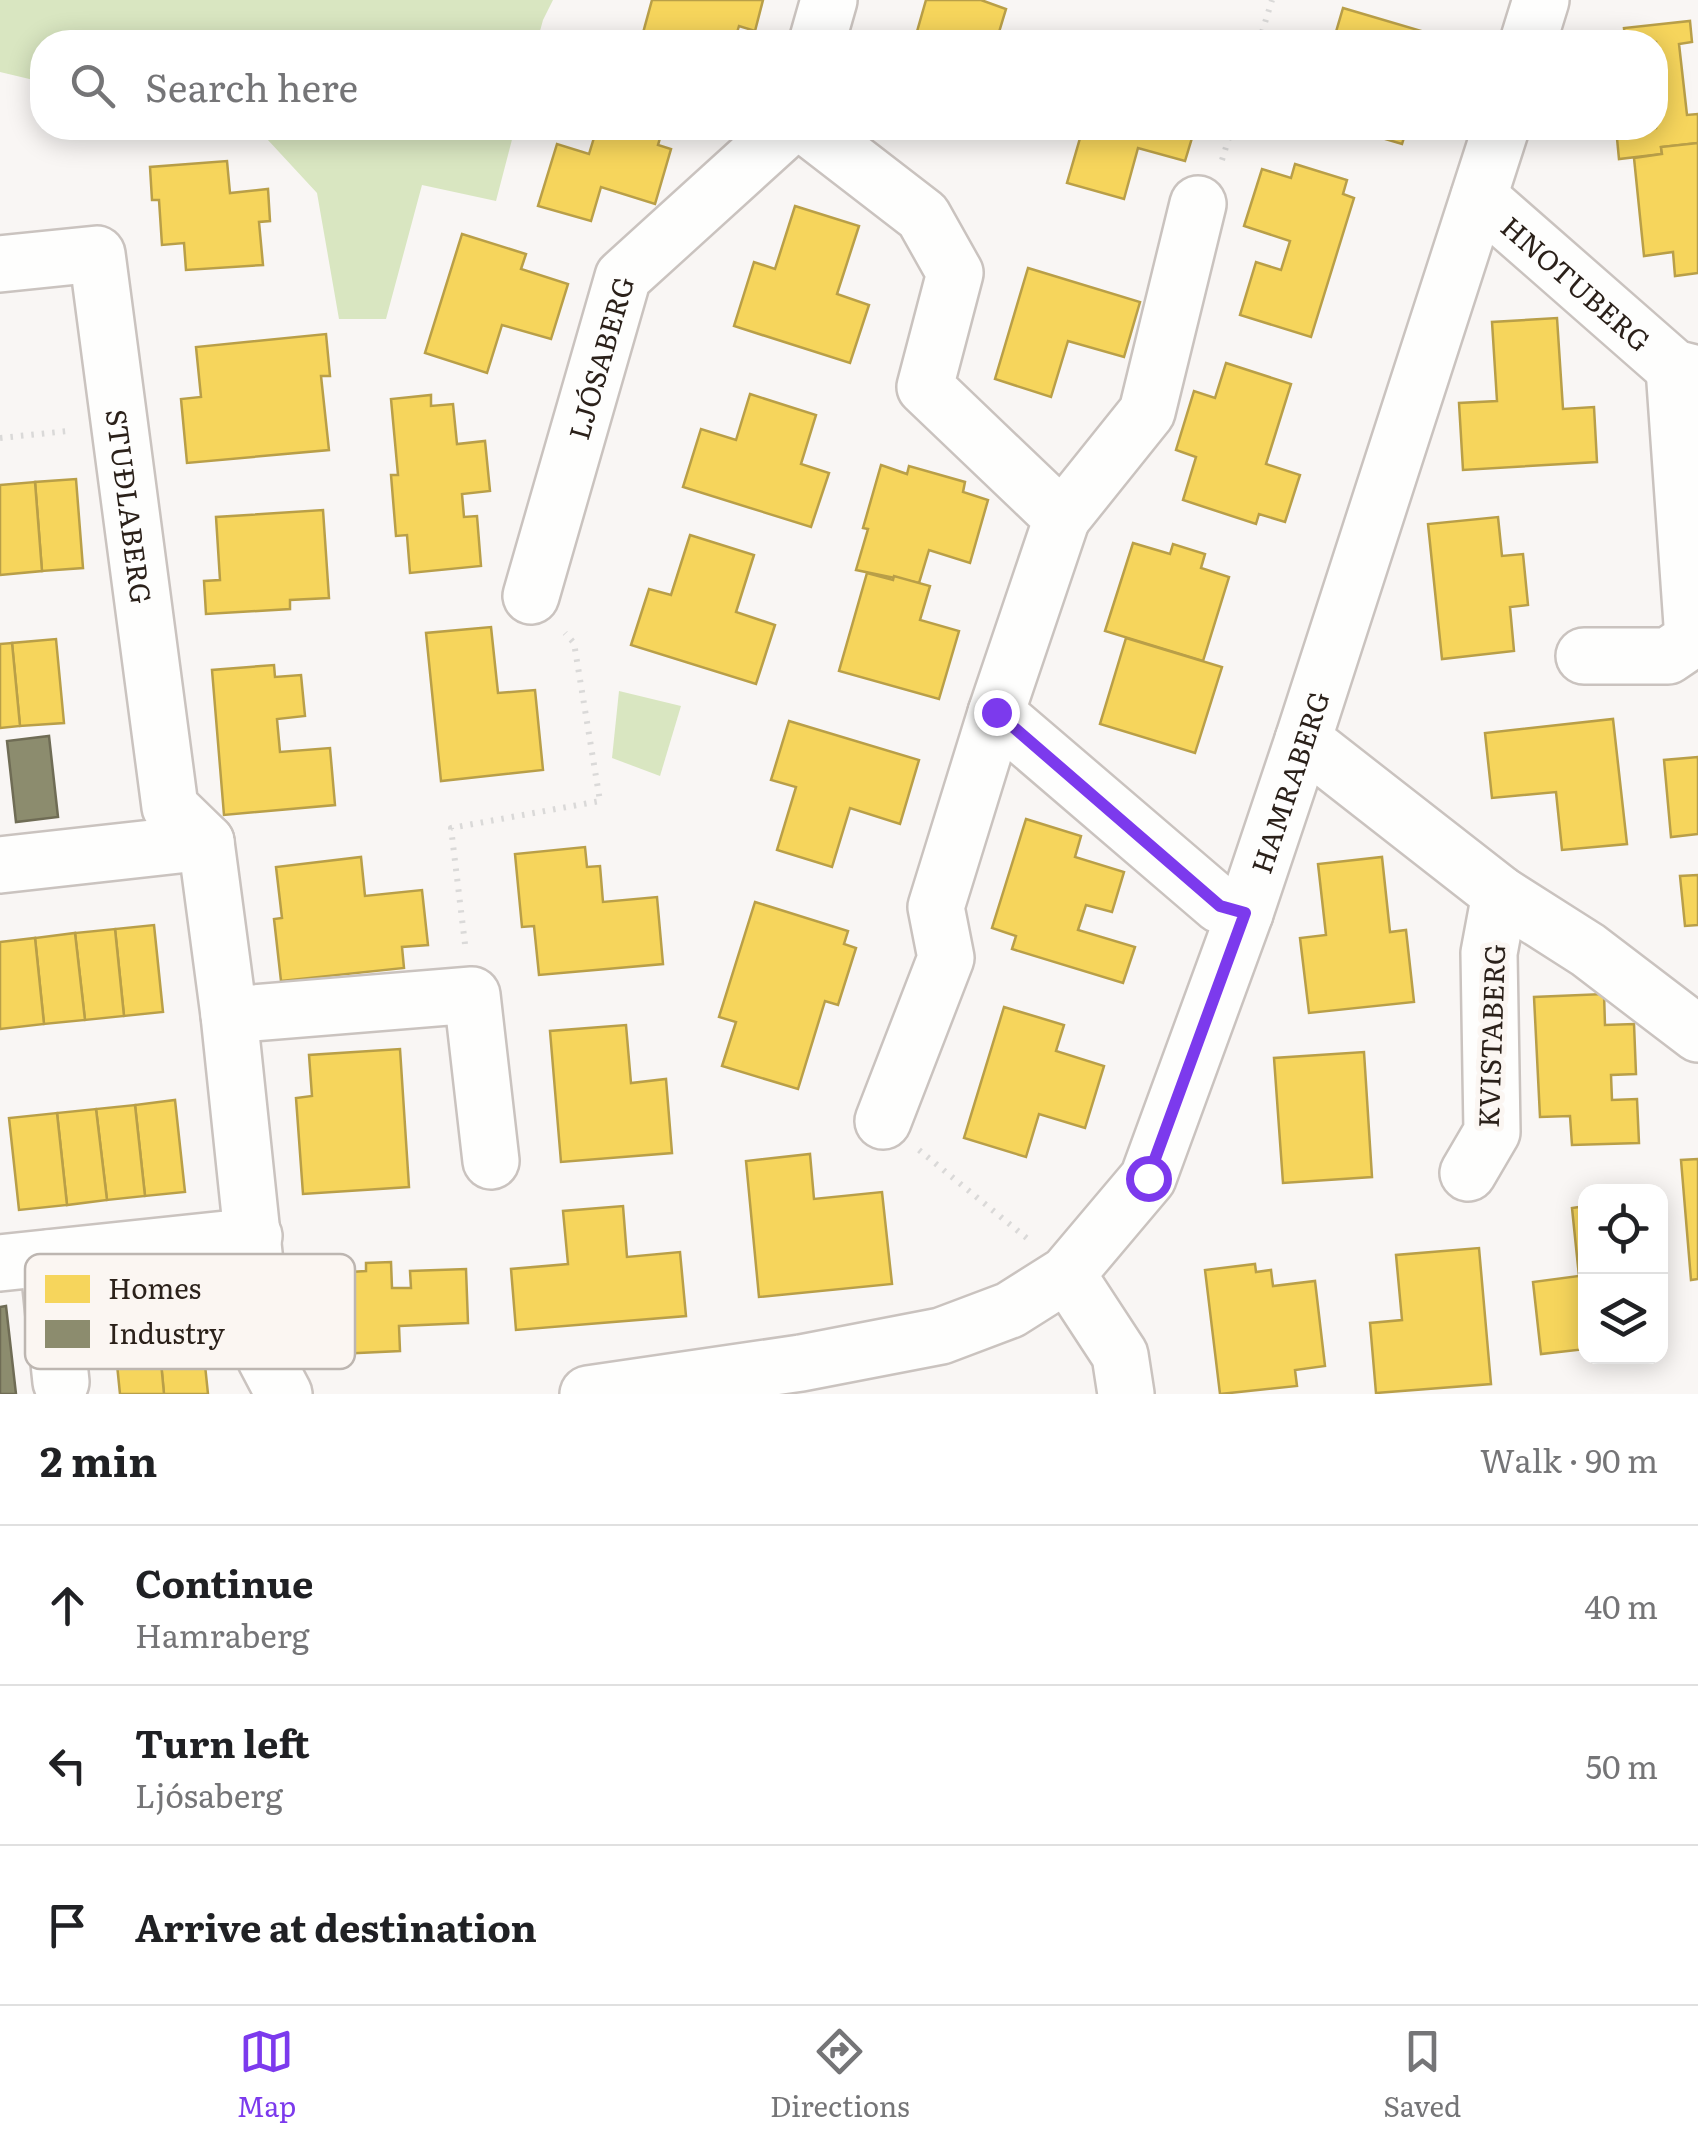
<!DOCTYPE html>
<html lang="en">
<head>
<meta charset="utf-8">
<style>
  :root { --surface:#fff; --page:#f2f2f2; --text:#202124; --muted:#757577; --line:#e0e0e0; --accent:#7c3aed }
  body { margin:0; font-family:Literata,serif; background:var(--page); color:var(--text) }
  .controls { position:absolute; right:30px; bottom:30px; display:grid; overflow:hidden; border-radius:20px; box-shadow:0 5px 25px #0003 }
  .controls button { width:90px; height:90px; display:grid; place-items:center; padding:0; border:0; border-bottom:2px solid var(--line); background:var(--surface); color:var(--text); font:50px sans-serif }
  .stop { position:absolute; width:30px; height:30px; margin:-22px; border:8px solid #7c3aed; border-radius:50%; background:#fff }
  .stop.end { background:#7c3aed; border-color:#fff; box-shadow:0 2px 10px #0008 }
  .list { margin:0; padding:0; list-style:none }
  h2 { display:flex; justify-content:space-between; align-items:center; height:130px; margin:0; padding:0 40px; font-size:42px }
  h2 small { font-size:32px; font-weight:400; color:var(--muted) }
  .list li { display:grid; grid-template-columns:65px 1fr auto; gap:30px; align-items:center; box-sizing:border-box; height:160px; padding:0 40px; border-top:2px solid var(--line) }
  .list b { display:block; font-size:38px; white-space:nowrap }
  .list p { margin:0; font-size:32px; white-space:nowrap; color:var(--muted) }
  .list em { font-size:32px; font-style:normal; color:var(--muted) }
  .icon { flex:none; width:55px; height:55px; fill:none; stroke:currentColor; stroke-width:2; stroke-linecap:round; stroke-linejoin:round }
  .map { position:relative; flex:none; width:1698px; height:1394px; overflow:hidden }
  .search { position:absolute; background:var(--surface); box-shadow:0 5px 25px #0003; left:30px; right:30px; top:30px; height:110px; display:flex; align-items:center; gap:25px; box-sizing:border-box; padding:0 35px; border-radius:40px; color:var(--muted); font-size:38px }
  .sheet { height:610px; background:var(--surface) }
  nav { display:flex; justify-content:space-around; align-items:center; box-sizing:border-box; height:140px; border-top:2px solid var(--line); background:var(--surface); font-size:28px; color:var(--muted) }
  nav a { display:grid; justify-items:center; gap:5px }
  nav .on { color:var(--accent) }
  .map>svg:first-child { display:block }
  .green { fill:#d9e6c1 }
  .homes { fill:#f6d55c; stroke:#b99f48; stroke-width:2.5 }
  .industry { fill:#8c8c6e; stroke:#6f6c55; stroke-width:2.5 }
  .lines { fill:none; stroke-linecap:round; stroke-linejoin:round }
  .street-casing { stroke:#cac3bf; stroke-width:60 }
  .secondary-casing { stroke:#cac3bf; stroke-width:60 }
  .path { stroke:#dad9d8; stroke-width:6; stroke-dasharray:2.5 8; stroke-linecap:butt }
  .street { stroke:#fefefd; stroke-width:55 }
  .secondary { stroke:#fefefd; stroke-width:55 }
  .route { stroke:#7c3aed; stroke-width:12 }
  .labels { text-anchor:middle; dominant-baseline:central; stroke-width:10; stroke-linejoin:round; paint-order:stroke }
  .street-label { font-size:28px; fill:#2b211a; stroke:#fbf6f2 }
  .key { fill:#fbf6f2; stroke:#bdb6b1; stroke-width:2.5 }
  .key-label { font-size:28px; fill:#2b211a }
</style>
</head>
<body>
<div class="map">
<svg width="1698" height="1394" viewBox="0 0 1698 1394">
  <rect width="100%" height="100%" fill="#f9f6f4"/>
  <g class="green">
    <path d="M0,0H553L543,20L537,42H42V82L0,72Z"/>
    <path d="M223,128H515L496,201L422,185L386,319H339L317,193L267,139Z"/>
    <path d="M619,691L681,706L660,776L612,758Z"/>
  </g>
  <g class="homes">
    <path d="M652,0H763L755,31L739,26L734,42H675L643,33Z"/>
    <path d="M926,0H981L1006,9L996,42H914Z"/>
    <path d="M1343,8L1435,35L1433,42H1333Z"/>
    <path d="M1690,21L1692,42L1679,44L1687,115L1698,114V143L1661,147L1662,154L1619,159L1616,128H1656V42H1639V37L1625,38L1624,28Z"/>
    <path d="M1110,34L1138,42H1108Z"/>
    <path d="M597,128H663L658,145L671,149L655,204L601,187L591,221L538,206L557,144L589,154Z"/>
    <path d="M1083,128H1195L1185,161L1138,148L1124,199L1067,183Z"/>
    <path d="M1348,128H1407L1402,144Z"/>
    <path d="M1698,143V273L1675,276L1673,252L1644,256L1634,158L1662,154L1661,147Z"/>
    <path d="M227,161L230,193L268,189L270,221L259,222L263,265L186,270L184,243L162,245L159,200H152L150,167Z"/>
    <path d="M1295,164L1347,180L1343,194L1354,198L1311,337L1240,315L1256,262L1281,270L1290,241L1244,226L1262,169L1291,178Z"/>
    <path d="M795,206L859,226L837,294L869,305L850,363L734,326L754,262L775,269Z"/>
    <path d="M462,234L526,254L521,269L568,284L551,339L502,325L487,373L425,353Z"/>
    <path d="M1028,268L1140,302L1124,357L1068,341L1051,397L995,379Z"/>
    <path d="M1557,318L1563,409L1594,407L1597,462L1463,470L1459,403L1497,401L1492,322Z"/>
    <path d="M326,334L330,376H321L329,450L187,463L181,399L201,397L196,347Z"/>
    <path d="M1226,363L1291,384L1266,464L1300,475L1285,522L1259,514L1256,524L1183,500L1196,457L1176,450L1194,391L1215,398Z"/>
    <path d="M750,394L816,415L801,464L829,473L811,527L683,487L701,429L736,440Z"/>
    <path d="M431,395V406L453,404L457,444L485,441L490,491L462,494L464,517L477,516L481,566L410,573L407,535L396,536L391,475H398L391,399Z"/>
    <path d="M881,465L907,474L909,466L965,482L963,492L988,500L970,563L929,550L919,583L856,570L868,529L863,528Z"/>
    <path d="M76,479L83,568L42,571L35,482Z"/>
    <path d="M35,482L42,571L0,575V485Z"/>
    <path d="M323,510L329,598L290,600V609L206,614L204,581L220,580L216,517Z"/>
    <path d="M1498,517L1502,556L1523,554L1528,605L1510,607L1514,651L1442,659L1428,524Z"/>
    <path d="M690,535L754,555L736,612L775,625L756,684L631,645L649,589L671,595Z"/>
    <path d="M1133,543L1170,554L1173,544L1205,554L1201,568L1229,577L1203,661L1105,631Z"/>
    <path d="M867,573L893,580L894,576L930,586L920,620L959,631L939,699L839,671Z"/>
    <path d="M491,627L498,693L535,690L543,770L441,781L426,633Z"/>
    <path d="M1126,638L1222,667L1195,753L1100,724Z"/>
    <path d="M56,639L64,723L20,726L12,643Z"/>
    <path d="M12,643L20,726L0,728V644Z"/>
    <path d="M274,665L275,677L301,675L305,716L277,719L280,752L330,748L335,805L224,815L212,670Z"/>
    <path d="M1613,719L1627,844L1562,850L1556,792L1492,798L1485,733Z"/>
    <path d="M789,721L919,760L900,824L850,808L832,867L777,850L796,787L771,780Z"/>
    <path d="M1698,757V834L1671,837L1664,760Z"/>
    <path d="M1026,819L1081,836L1075,857L1124,872L1112,912L1086,905L1078,930L1135,947L1123,983L1012,949L1016,936L992,928Z"/>
    <path d="M585,847L587,867L600,866L603,902L657,897L663,964L539,975L534,926L522,927L515,854Z"/>
    <path d="M361,857L365,896L422,890L428,945L402,947L404,968L281,981L274,919L282,918L276,867Z"/>
    <path d="M1382,857L1390,932L1406,930L1414,1002L1309,1013L1300,938L1326,935L1318,864Z"/>
    <path d="M1698,875V925L1685,926L1680,876Z"/>
    <path d="M755,902L848,931L844,944L856,948L838,1005L825,1001L798,1089L722,1066L736,1022L719,1017Z"/>
    <path d="M154,925L163,1012L124,1016L115,929Z"/>
    <path d="M115,929L124,1016L85,1020L75,933Z"/>
    <path d="M75,933L85,1020L44,1024L35,938Z"/>
    <path d="M35,938L44,1024L0,1029V942Z"/>
    <path d="M1604,994L1605,1025L1634,1024L1636,1074L1611,1075L1612,1100L1637,1099L1639,1143L1572,1145L1570,1116L1540,1117L1534,997Z"/>
    <path d="M1004,1007L1064,1025L1056,1051L1104,1066L1085,1128L1039,1114L1026,1157L964,1138Z"/>
    <path d="M626,1025L631,1083L666,1079L672,1153L561,1162L550,1031Z"/>
    <path d="M400,1049L409,1187L303,1194L296,1098L312,1096L309,1055Z"/>
    <path d="M1364,1052L1372,1177L1283,1183L1274,1058Z"/>
    <path d="M175,1100L185,1192L145,1196L135,1105Z"/>
    <path d="M135,1105L145,1196L107,1200L96,1109Z"/>
    <path d="M96,1109L107,1200L67,1205L57,1113Z"/>
    <path d="M57,1113L67,1205L19,1210L9,1118Z"/>
    <path d="M810,1154L814,1199L882,1192L892,1284L759,1297L746,1161Z"/>
    <path d="M1698,1159V1279L1691,1280L1681,1160Z"/>
    <path d="M623,1206L627,1257L680,1252L686,1316L516,1330L511,1269L568,1264L563,1211Z"/>
    <path d="M1586,1206V1349L1541,1354L1533,1282L1579,1276L1572,1208Z"/>
    <path d="M1479,1248L1491,1384L1376,1393L1370,1323L1402,1320L1396,1255Z"/>
    <path d="M391,1262L392,1288H411L410,1271L466,1269L468,1323L399,1326L400,1351L317,1355L314,1274L366,1271V1263Z"/>
    <path d="M1255,1264L1256,1272L1271,1270L1273,1286L1315,1281L1325,1366L1295,1370L1297,1386L1220,1394L1205,1270Z"/>
    <path d="M202,1336L208,1394H164L159,1341Z"/>
    <path d="M159,1341L164,1394H120L115,1345Z"/>
  </g>
  <g class="industry">
    <path d="M49,736L58,817L16,822L7,741Z"/>
    <path d="M6,1306L16,1394H0V1307Z"/>
  </g>
  <g class="lines">
    <defs>
      <g id="street">
        <path d="M817,42L829,0"/>
        <path d="M809,128L923,216L955,273L925,387L1062,518L996,713L1220,905L1245,913"/>
        <path id="s1" d="M1479,197L1674,368L1698,374"/>
        <path id="s2" d="M0,264L97,254L170,807L206,842L229,1015L265,1358L284,1394"/>
        <path d="M1062,518L1147,412L1198,204"/>
        <path id="s3" d="M531,596L623,277L787,128"/>
        <path d="M1584,656H1668L1693,639L1674,368"/>
        <path d="M1303,740L1500,894L1588,950L1698,1034"/>
        <path d="M0,865L206,842"/>
        <path d="M229,1015L472,995L491,1161"/>
        <path d="M883,1121L946,958L936,907L996,713"/>
        <path d="M1468,1173L1492,1132L1489,953L1500,894"/>
        <path d="M48,1258L61,1382"/>
        <path d="M0,1263L254,1236"/>
        <path d="M1067,1274L1120,1355L1126,1394"/>
      </g>
      <g id="secondary">
        <path d="M1528,42L1541,0"/>
        <path id="s4" d="M588,1394L801,1363L941,1336L1010,1310L1067,1274L1148,1178L1245,913L1303,740L1501,128"/>
      </g>
    </defs>
    <use href="#street" class="street-casing"/>
    <use href="#secondary" class="secondary-casing"/>
    <g class="path">
      <path d="M1259,42L1272,0"/>
      <path d="M1222,160L1232,128"/>
      <path d="M0,438L68,431V426"/>
      <path d="M465,944L451,828L600,801L574,643L565,633"/>
      <path d="M919,1150L1029,1240"/>
    </g>
    <use href="#street" class="street"/>
    <use href="#secondary" class="secondary"/>
  </g>
  <g class="lines">
    <path class="route" d="M996,712L1220,906L1245,913L1148,1178"/>
  </g>
  <g class="labels">
    <g class="street-label">
      <text stroke="none"><textPath href="#s1" startOffset="130">HNOTUBERG</textPath></text>
      <text stroke="none"><textPath href="#s3" startOffset="248">LJÓSABERG</textPath></text>
      <text stroke="none"><textPath href="#s2" startOffset="352">STUÐLABERG</textPath></text>
      <text stroke="none"><textPath href="#s4" startOffset="1045">HAMRABERG</textPath></text>
      <text transform="translate(1490 1036) rotate(-88)">KVISTABERG</text>
    </g>
  </g>
  <rect x="25" y="1254" width="330" height="115" rx="15" class="key"/>
  <rect x="45" y="1275" width="45" height="28" fill="#f6d55c"/>
  <rect x="45" y="1320" width="45" height="28" fill="#8c8c6e"/>
  <g class="key-label">
    <text x="108" y="1299">Homes</text>
    <text x="108" y="1344">Industry</text>
  </g>
</svg>
<div class="controls">
<button><svg class="icon" aria-label="locate" viewBox="0 0 24 24"><circle cx="12" cy="12" r="6"/><path d="M12 2v4M12 18v4M2 12h4M18 12h4"/></svg></button>
<button><svg class="icon" aria-label="layers" viewBox="0 0 24 24"><path d="M12 4l9 5-9 5-9-5zM3 14l9 5 9-5"/></svg></button>
</div>
<div class="stop" style="left:1148px;top:1178px"></div>
<div class="stop end" style="left:996px;top:712px"></div>
<div class="search"><svg class="icon" aria-label="search" viewBox="0 0 24 24"><circle cx="10" cy="10" r="6"/><path d="M15 15l6 6"/></svg>Search here</div>
</div>
<section class="sheet">
<h2>2 min<small>Walk · 90 m</small></h2>
<ul class="list">
<li><svg class="icon" aria-label="ahead" viewBox="0 0 24 24"><path d="M12 20V5M6 11l6-6 6 6"/></svg><div><b>Continue</b><p>Hamraberg</p></div><em>40 m</em></li>
<li><svg class="icon" aria-label="left" viewBox="0 0 24 24"><path d="M17 20v-9H6M10 6l-5 5 5 5"/></svg><div><b>Turn left</b><p>Ljósaberg</p></div><em>50 m</em></li>
<li><svg class="icon" aria-label="arrive" viewBox="0 0 24 24"><path d="M6 21V4h12l-3 4 3 4H6"/></svg><div><b>Arrive at destination</b></div></li>
</ul>
</section>
<nav>
<a class="on"><svg class="icon" aria-label="map" viewBox="0 0 24 24"><path d="M3 6l6-2 6 2 6-2v14l-6 2-6-2-6 2zM9 4v14M15 6v14"/></svg>Map</a>
<a><svg class="icon" aria-label="directions" viewBox="0 0 24 24"><path d="M12 3l9 9-9 9-9-9zM9 14v-3h6M13 9l2 2-2 2"/></svg>Directions</a>
<a><svg class="icon" aria-label="saved" viewBox="0 0 24 24"><path d="M7 4h10v16l-5-4-5 4z"/></svg>Saved</a>
</nav>
</body>
</html>
